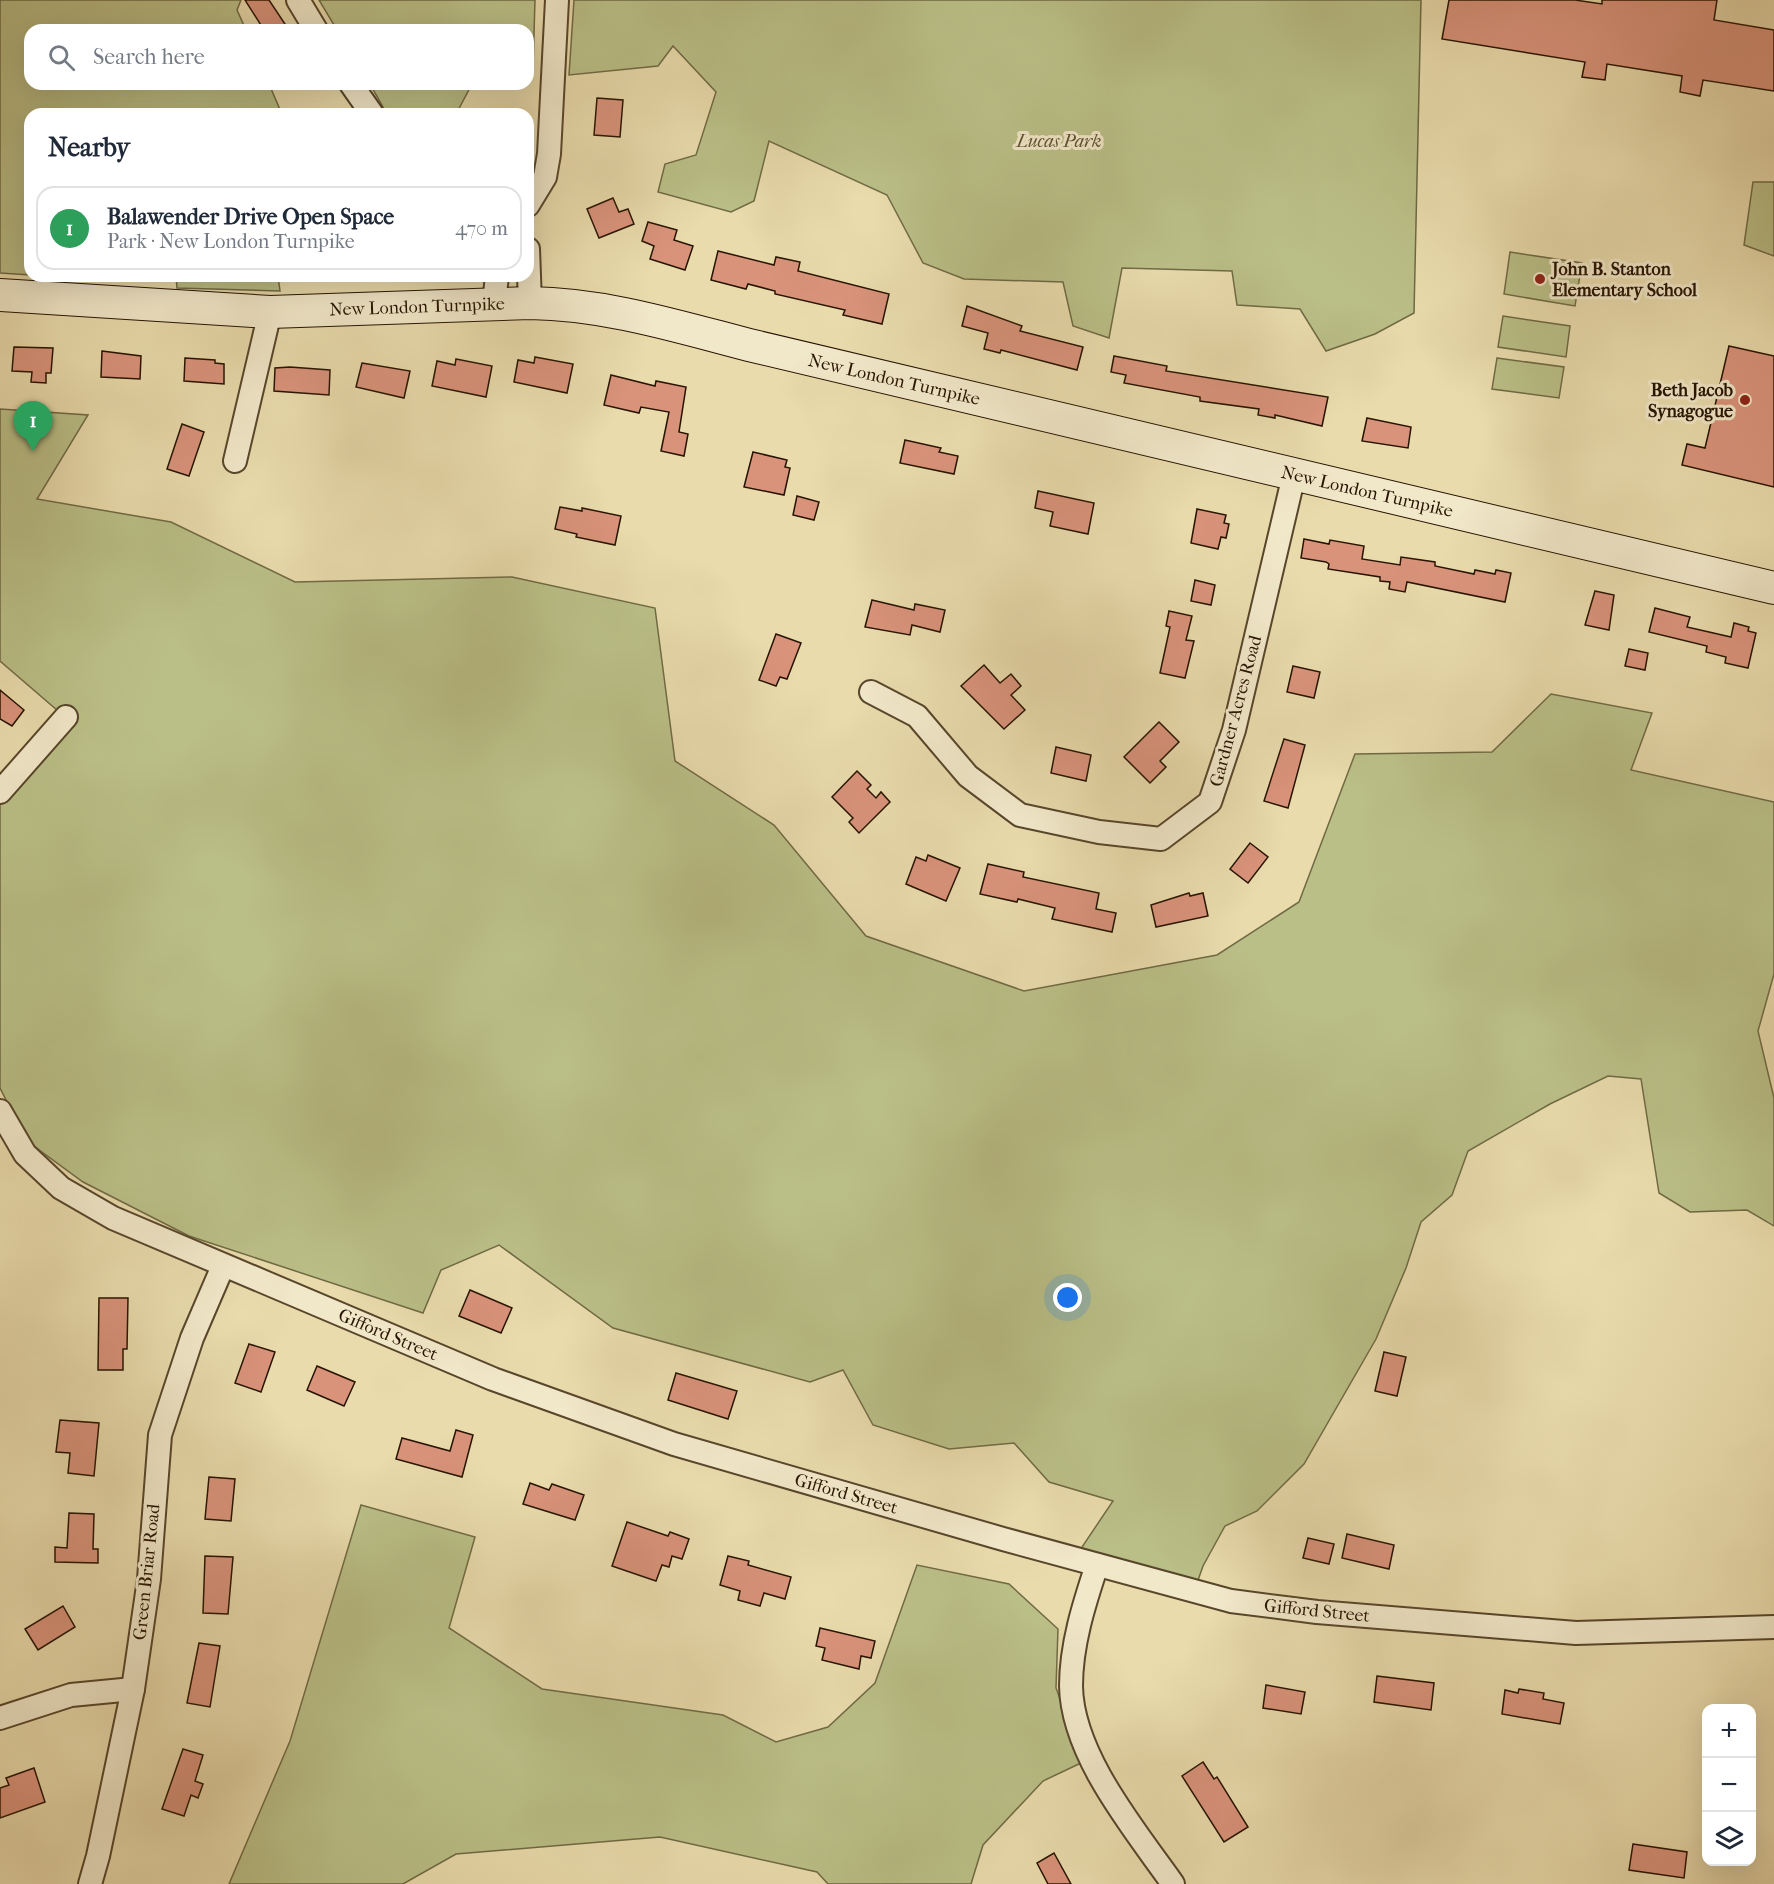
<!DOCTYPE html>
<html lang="en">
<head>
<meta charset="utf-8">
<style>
  :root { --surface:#fff; --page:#f6f6f7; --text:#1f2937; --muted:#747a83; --line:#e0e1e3; --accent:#8f2418 }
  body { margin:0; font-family:"IM FELL French Canon",serif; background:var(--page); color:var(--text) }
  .controls { position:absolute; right:18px; bottom:18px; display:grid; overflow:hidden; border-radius:12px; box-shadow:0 6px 24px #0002 }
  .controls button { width:54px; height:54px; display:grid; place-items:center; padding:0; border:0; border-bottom:2px solid var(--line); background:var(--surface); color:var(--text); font:30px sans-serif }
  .you { position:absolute; left:1068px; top:1298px; width:21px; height:21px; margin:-15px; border:4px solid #fff; border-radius:50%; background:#1a73e8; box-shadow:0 0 0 9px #1a73e833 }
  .badge { display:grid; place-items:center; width:39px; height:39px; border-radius:50%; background:var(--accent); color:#fff; font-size:20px; font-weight:700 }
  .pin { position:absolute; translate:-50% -50px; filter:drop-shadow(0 2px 3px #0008) }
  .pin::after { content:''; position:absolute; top:32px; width:21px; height:18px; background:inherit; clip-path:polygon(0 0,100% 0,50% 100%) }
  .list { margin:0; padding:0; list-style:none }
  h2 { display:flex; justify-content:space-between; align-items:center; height:78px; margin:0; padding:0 24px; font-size:26px }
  h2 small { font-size:20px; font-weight:400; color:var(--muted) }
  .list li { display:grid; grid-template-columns:39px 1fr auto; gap:18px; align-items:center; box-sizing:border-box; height:84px; margin:0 12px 12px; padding:0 12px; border:2px solid var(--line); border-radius:18px }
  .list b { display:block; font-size:22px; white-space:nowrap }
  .list p { margin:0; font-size:20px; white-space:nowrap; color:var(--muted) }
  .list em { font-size:20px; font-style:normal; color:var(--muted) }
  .icon { flex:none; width:33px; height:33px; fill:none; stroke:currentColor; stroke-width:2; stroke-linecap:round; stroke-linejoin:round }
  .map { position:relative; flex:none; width:1774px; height:1884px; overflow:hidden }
  .search { position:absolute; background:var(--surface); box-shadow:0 6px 24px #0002; left:24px; top:24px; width:510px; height:66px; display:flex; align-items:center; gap:15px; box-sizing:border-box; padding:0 21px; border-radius:18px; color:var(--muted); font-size:22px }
  .panel { position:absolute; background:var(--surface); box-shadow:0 6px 24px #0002; left:24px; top:108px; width:510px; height:174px; border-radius:18px }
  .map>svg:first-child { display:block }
  .green { fill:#babf87; stroke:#706a44; stroke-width:1.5 }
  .building { fill:#d9937b; stroke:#271400; stroke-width:1.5 }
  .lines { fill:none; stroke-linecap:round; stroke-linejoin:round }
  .minor-casing { stroke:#58462b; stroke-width:26 }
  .secondary-casing { stroke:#271400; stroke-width:34 }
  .minor { stroke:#f1e8c9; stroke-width:22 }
  .secondary { stroke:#f1e8c9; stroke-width:32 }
  .poi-dot { fill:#8f2418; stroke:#f1e8c9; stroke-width:2 }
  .labels { text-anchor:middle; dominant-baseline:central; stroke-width:6; stroke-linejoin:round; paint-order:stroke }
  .park-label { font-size:18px; font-style:italic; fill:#5a502f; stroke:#f1e8c9 }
  .poi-label { font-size:18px; font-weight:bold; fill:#271400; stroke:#f1e8c9; text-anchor:start }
  .street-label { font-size:18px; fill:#271400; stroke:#f1e8c9 }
</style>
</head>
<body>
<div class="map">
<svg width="1774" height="1884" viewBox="0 0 1774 1884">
  <rect width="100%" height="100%" fill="#e9dbac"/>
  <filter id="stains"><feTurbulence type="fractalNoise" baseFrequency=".00333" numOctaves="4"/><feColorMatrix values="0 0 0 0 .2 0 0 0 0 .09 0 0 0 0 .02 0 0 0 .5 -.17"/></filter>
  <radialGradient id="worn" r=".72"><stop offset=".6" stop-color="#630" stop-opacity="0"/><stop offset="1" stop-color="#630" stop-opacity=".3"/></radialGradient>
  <g class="green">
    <path d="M0,0H241L237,10L246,30H30V84H269L281,112L30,114V275L0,273Z"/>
    <path d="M319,0H535L533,68L528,67V30H337Z"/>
    <path d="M574,0H1421L1414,313L1375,334L1326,351L1300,309L1237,305L1232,271L1122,268L1109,338L1073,326L1063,282L964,279L923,263L887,195L769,141L754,201L731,212L658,192L665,164L696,155L716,92L673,46L658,66L569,75Z"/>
    <path d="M370,84H472L456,114H387Z"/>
    <path d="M1753,182H1774V256L1744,245Z"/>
    <path d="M1510,252L1582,263L1575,306L1504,294Z"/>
    <path d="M176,276H278L280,291L177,288Z"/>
    <path d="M1503,316L1570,326L1566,357L1498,347Z"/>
    <path d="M1497,358L1564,367L1559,398L1492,389Z"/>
    <path d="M0,409L88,415L37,499L171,522L295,582L512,577L655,608L675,761L774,825L866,936L1024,991L1217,955L1299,902L1355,754L1492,752L1551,694L1652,713L1631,770L1774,802V974L1758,1031L1774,1098V1226L1747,1210L1690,1212L1659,1193L1641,1079L1608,1076L1550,1104L1468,1151L1452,1195L1421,1222L1406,1268L1376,1339L1304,1464L1257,1511L1225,1526L1203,1566L1197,1583L1080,1550L1113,1501L1049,1482L1014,1443L949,1449L873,1425L843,1370L810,1382L613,1328L499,1245L441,1270L423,1313L189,1236L83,1182L27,1141L0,1088V786L65,717L0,661Z"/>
    <path d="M361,1505L475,1537L449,1628L542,1689L723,1715L776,1742L828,1727L875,1683L917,1565L1009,1584L1058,1629L1056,1688L1083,1762L1043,1781L983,1845L971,1884H828L817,1872L660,1837L456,1854L403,1884H229L290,1741Z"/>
  </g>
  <g class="building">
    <path d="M245,0H269L285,24L276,30H264Z"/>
    <path d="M1449,0H1575L1602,4V0H1717L1714,20L1774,30V91L1703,80L1700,96L1680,92L1682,76L1607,64L1605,80L1582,77L1585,62L1442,39Z"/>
    <path d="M597,98L623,100L620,137L594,135Z"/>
    <path d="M613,198L619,212L628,209L634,224L599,238L587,209Z"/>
    <path d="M648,222L677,230L674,240L693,246L685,270L650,259L654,246L642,241Z"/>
    <path d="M718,251L774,265L776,257L800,262L798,271L889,294L882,324L843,315L845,310L775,294V291L748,284L746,289L711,280Z"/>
    <path d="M967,306L1022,326L1020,331L1083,347L1077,370L1001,350L1000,353L984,349L988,333L962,326Z"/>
    <path d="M1729,346L1774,356V487L1682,465L1687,444L1705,448Z"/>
    <path d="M14,347L53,348L51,373H46V383L31,382L32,372L12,371Z"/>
    <path d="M102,351L141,356L140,379L101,377Z"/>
    <path d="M1114,356L1167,366L1166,371L1328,397L1322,426L1275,415V418L1258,415L1259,409L1200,401V397L1124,383L1126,375L1111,372Z"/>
    <path d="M535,357L573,364L567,393L514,382L518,360L534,363Z"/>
    <path d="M185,358L215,360V363L224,364V384L184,381Z"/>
    <path d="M456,359L492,366L486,397L432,386L437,361L455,365Z"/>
    <path d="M362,363L410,371L404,398L356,387Z"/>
    <path d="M290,367L330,370L329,395L274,391L275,368Z"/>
    <path d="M611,375L655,386L656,381L686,387L679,432L688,434L684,456L661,451L669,412L641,407L639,413L604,405Z"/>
    <path d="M1367,418L1411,427L1408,448L1362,441Z"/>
    <path d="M182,424L204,432L189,476L167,469Z"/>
    <path d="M905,440L941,448L939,452L958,456L954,474L900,463Z"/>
    <path d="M753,452L787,460L785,467L790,468L784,495L744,487Z"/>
    <path d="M1038,491L1094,503L1088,534L1050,526L1053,512L1035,508Z"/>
    <path d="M797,496L819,502L814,520L793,515Z"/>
    <path d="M560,507L582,511V508L621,516L615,545L576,537L577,534L555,529Z"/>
    <path d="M1197,509L1226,515L1224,523L1229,524L1226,538L1221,537L1218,549L1191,543Z"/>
    <path d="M1304,539L1329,544L1330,540L1364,546L1362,559L1400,565L1401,557L1435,562V566L1474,574L1475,570L1495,574L1496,570L1511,573L1505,602L1407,582L1405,592L1389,589L1390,582L1380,581V577L1328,569L1329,564L1326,562L1301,558Z"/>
    <path d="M1195,580L1215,585L1211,605L1191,601Z"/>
    <path d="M1595,591L1614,595L1609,630L1585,625Z"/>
    <path d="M872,600L914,610L915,604L945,610L940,632L912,625L910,635L865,627Z"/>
    <path d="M1655,608L1690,617L1687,627L1731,637L1734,623L1749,627L1748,631L1756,633L1748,668L1725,663L1726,657L1706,652L1707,646L1649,632Z"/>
    <path d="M1169,611L1192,616L1186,640L1194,641L1185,678L1160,673L1170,627L1166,626Z"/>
    <path d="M776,634L801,643L787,679L780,677L776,686L759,680Z"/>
    <path d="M1629,649L1648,653L1645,670L1625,666Z"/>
    <path d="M984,665L1000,683L1011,674L1021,686L1011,695L1025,710L1004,729L961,686Z"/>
    <path d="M1293,666L1320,672L1314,698L1287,692Z"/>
    <path d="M0,690L24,710L12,726L0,719Z"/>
    <path d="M1159,722L1179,742L1160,761L1166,767L1150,783L1124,757Z"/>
    <path d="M1284,739L1305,745L1288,808L1264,801Z"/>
    <path d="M1056,747L1091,755L1086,781L1051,773Z"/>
    <path d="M857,771L871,785L867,789L876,798L881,792L890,802L859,833L849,822L853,818L832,797Z"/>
    <path d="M1250,843L1268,857L1248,883L1230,869Z"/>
    <path d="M928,855L960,868L946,901L906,884L916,857L926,861Z"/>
    <path d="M988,864L1024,872L1023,877L1099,893L1096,909L1116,913L1112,932L1052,919L1055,908L1018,899L1017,902L980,894Z"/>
    <path d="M1189,893L1190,896L1203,893L1208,916L1156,927L1151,905Z"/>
    <path d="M470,1290L512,1308L501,1333L459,1316Z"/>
    <path d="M99,1298H128L127,1349H123V1370H98Z"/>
    <path d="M249,1344L275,1352L261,1392L235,1383Z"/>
    <path d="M1384,1352L1406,1357L1397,1396L1375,1391Z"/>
    <path d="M317,1366L355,1382L344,1406L307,1390Z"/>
    <path d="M676,1373L737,1391L728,1419L668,1400Z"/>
    <path d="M60,1420L99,1423L94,1476L68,1473L70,1453L56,1452Z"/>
    <path d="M456,1430L473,1435L462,1477L396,1459L402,1438L450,1451Z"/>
    <path d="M209,1477L235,1479L231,1521L205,1519Z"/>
    <path d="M530,1483L549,1490L552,1484L584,1495L575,1520L523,1504Z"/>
    <path d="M69,1513L94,1514L93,1549H98V1563L55,1562V1547L67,1548Z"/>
    <path d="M627,1522L668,1536L670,1532L689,1539L682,1559L672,1556L669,1567L662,1565L656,1581L612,1566Z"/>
    <path d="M1347,1534L1394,1545L1389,1569L1342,1558Z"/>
    <path d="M1308,1538L1334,1544L1329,1564L1303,1558Z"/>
    <path d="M205,1556L233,1557L228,1614L203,1613Z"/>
    <path d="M728,1556L749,1561L748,1565L791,1577L785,1599L764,1593L760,1606L738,1600L740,1591L720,1585Z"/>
    <path d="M63,1606L75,1627L38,1650L25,1629Z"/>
    <path d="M820,1628L875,1641L871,1658L861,1656L859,1669L822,1660L825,1648L816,1646Z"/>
    <path d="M199,1643L220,1646L210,1707L187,1703Z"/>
    <path d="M1377,1676L1434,1683L1431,1710L1374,1702Z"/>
    <path d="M1266,1685L1305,1692L1301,1714L1263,1708Z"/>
    <path d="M1519,1689L1544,1693L1543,1699L1564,1703L1560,1724L1502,1714L1505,1690L1518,1693Z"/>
    <path d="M183,1749L203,1755L195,1781L203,1784L198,1798L191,1795L184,1816L162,1809Z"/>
    <path d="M1203,1762L1214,1779L1217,1777L1248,1827L1224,1842L1182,1776Z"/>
    <path d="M34,1768L45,1802L0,1818V1788L9,1785L6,1778Z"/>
    <path d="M1633,1844L1687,1852L1684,1878L1629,1870Z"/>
    <path d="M1054,1853L1071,1884H1048L1037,1863Z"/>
  </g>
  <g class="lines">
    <defs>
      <g id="minor">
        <path d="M298,0L316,30"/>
        <path d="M351,84L372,114"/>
        <path d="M528,205L545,177L549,154L557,0"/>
        <path d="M528,249L530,303"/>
        <path d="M494,303L497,276"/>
        <path d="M235,461L270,312"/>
        <path d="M871,692L917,716L968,776L1020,815L1099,832L1161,839L1210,802L1234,730L1294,475"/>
        <path d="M0,792L66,717"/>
        <path d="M0,1111L25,1154L61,1188L113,1218L493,1379L674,1444L1003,1539L1231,1601L1317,1612L1576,1633L1774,1627"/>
        <path d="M1097,1565C1084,1604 1071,1645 1071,1686C1072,1755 1135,1830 1173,1884"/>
        <path d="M0,1718L71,1695L133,1689"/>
        <path d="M90,1884L98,1856L133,1689L149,1579L160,1435L192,1338L223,1266"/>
      </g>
      <path id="secondary" d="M0,295L270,312L530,303C605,304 676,326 749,345L1774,588"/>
    </defs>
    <use href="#minor" class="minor-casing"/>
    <use href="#secondary" class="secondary-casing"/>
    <use href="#minor" class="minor"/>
    <use href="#secondary" class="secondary"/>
  </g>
  <g class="poi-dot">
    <circle cx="1540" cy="279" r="6"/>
    <circle cx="1745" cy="400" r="6"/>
  </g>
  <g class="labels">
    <g class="park-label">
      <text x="1059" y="141">Lucas Park</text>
    </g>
    <g class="poi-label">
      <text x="1552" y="269">John B. Stanton<tspan x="1552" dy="21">Elementary School</tspan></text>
      <text x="1733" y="390" text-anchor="end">Beth Jacob<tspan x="1733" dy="21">Synagogue</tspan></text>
    </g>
    <g class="street-label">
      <text transform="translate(417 307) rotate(-2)">New London Turnpike</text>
      <text transform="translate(894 380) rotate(13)">New London Turnpike</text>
      <text transform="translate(1367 492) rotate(13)">New London Turnpike</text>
      <text transform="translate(1236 711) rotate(-75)">Gardner Acres Road</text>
      <text transform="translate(388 1335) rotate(23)">Gifford Street</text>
      <text transform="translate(846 1494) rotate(16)">Gifford Street</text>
      <text transform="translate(147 1572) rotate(-84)">Green Briar Road</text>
      <text transform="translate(1317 1611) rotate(6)">Gifford Street</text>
    </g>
  </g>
  <rect width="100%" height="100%" filter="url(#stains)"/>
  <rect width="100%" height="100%" fill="url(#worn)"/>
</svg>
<div class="controls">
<button>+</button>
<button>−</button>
<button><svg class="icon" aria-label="layers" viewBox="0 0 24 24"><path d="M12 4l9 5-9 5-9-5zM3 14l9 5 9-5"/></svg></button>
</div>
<div class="you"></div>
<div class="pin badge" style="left:33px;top:451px;background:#2e9e5b">1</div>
<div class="search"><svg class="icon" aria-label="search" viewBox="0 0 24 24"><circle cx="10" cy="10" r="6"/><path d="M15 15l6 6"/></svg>Search here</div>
<section class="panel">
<h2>Nearby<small></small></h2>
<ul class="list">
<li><span class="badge" style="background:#2e9e5b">1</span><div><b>Balawender Drive Open Space</b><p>Park · New London Turnpike</p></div><em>470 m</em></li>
</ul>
</section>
</div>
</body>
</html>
